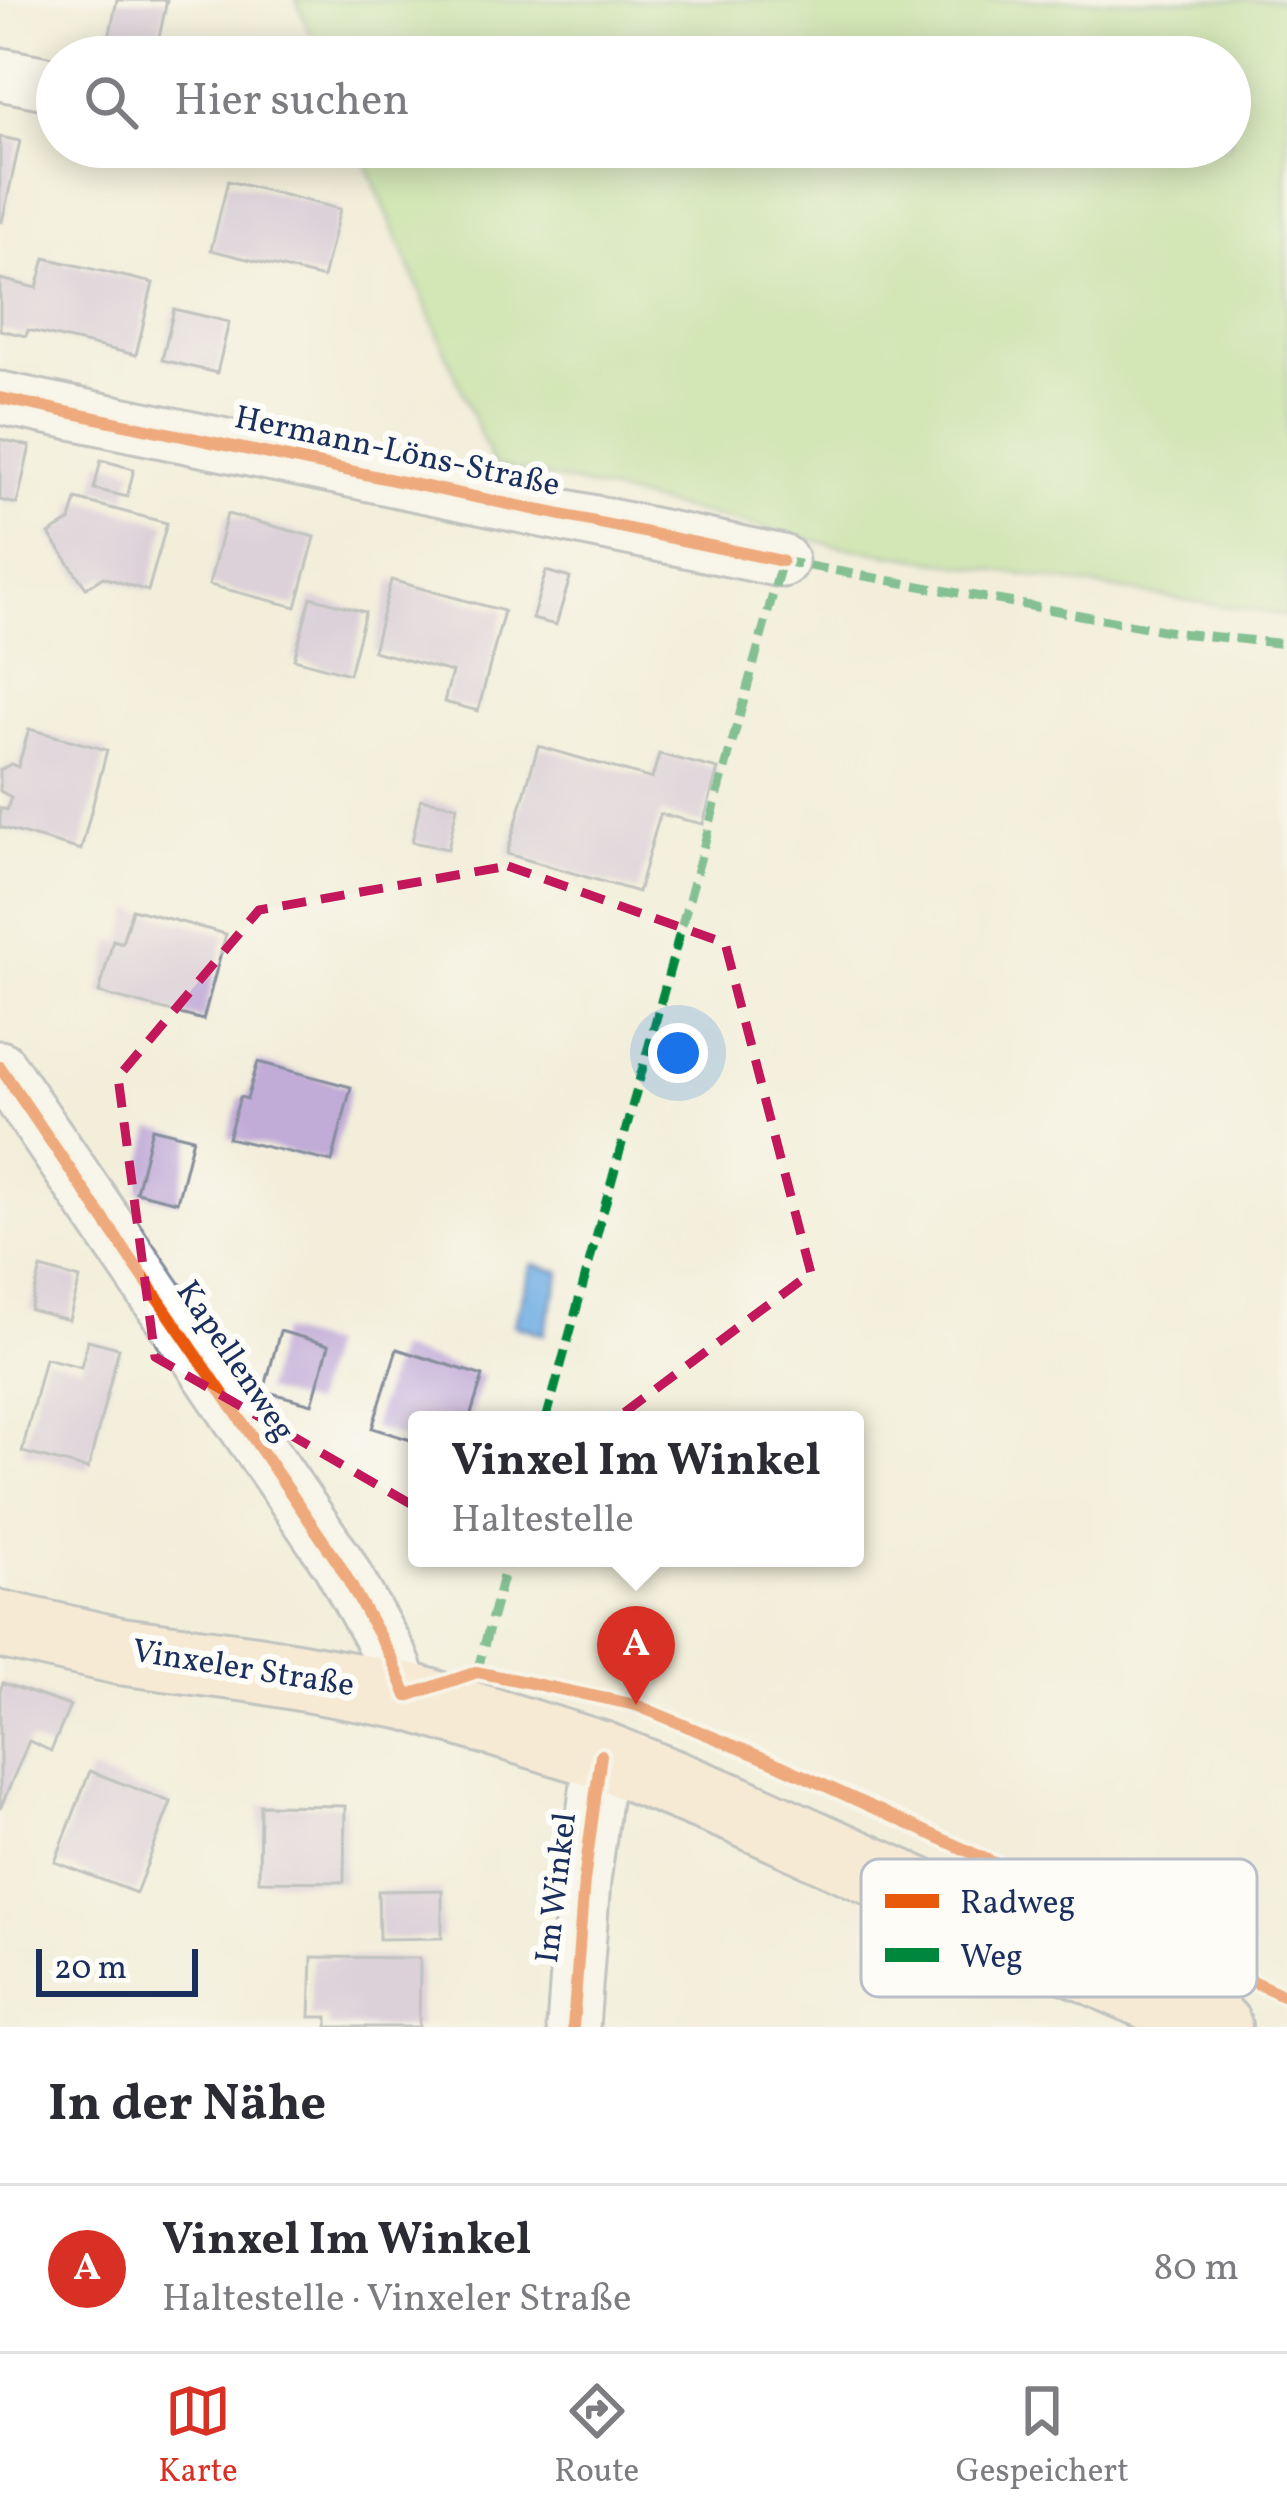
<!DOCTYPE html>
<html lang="de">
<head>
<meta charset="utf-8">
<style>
  :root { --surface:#fff; --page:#f2f2f3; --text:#2b2b33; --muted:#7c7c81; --line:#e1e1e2; --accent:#d93025 }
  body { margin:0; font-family:Vollkorn,serif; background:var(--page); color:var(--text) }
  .scale { position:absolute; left:36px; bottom:30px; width:162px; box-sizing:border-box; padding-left:12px; border:6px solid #1b2f5e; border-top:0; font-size:33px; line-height:42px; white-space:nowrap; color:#1b2f5e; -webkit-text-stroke:9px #fdfcf7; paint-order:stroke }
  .you { position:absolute; left:678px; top:1053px; width:42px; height:42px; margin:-30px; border:9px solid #fff; border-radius:50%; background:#1a73e8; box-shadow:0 0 0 18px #1a73e833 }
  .badge { display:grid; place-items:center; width:78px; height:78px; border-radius:50%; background:var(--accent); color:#fff; font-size:39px; font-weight:700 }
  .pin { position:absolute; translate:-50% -99px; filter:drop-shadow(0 3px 6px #0008) }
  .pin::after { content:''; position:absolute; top:63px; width:42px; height:36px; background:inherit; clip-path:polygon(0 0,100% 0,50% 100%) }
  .popup { position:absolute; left:408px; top:1411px; width:456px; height:156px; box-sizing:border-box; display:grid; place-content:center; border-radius:12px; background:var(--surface); filter:drop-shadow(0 3px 9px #0005); font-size:39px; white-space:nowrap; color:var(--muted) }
  .popup b { font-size:45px; color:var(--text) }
  .popup::after { content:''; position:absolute; left:50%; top:100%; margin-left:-24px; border:24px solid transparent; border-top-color:var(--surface) }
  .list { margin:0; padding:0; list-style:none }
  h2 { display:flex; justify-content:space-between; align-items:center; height:156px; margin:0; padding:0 48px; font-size:51px }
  h2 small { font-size:39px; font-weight:400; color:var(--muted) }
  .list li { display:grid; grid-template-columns:78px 1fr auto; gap:36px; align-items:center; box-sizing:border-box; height:168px; padding:0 48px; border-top:3px solid var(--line) }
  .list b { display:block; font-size:45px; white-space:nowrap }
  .list p { margin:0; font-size:39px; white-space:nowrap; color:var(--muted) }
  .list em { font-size:39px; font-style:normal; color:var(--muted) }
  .icon { flex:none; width:66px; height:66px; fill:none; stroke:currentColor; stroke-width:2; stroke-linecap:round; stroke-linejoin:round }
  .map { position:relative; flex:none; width:1287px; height:2027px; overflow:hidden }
  .search { position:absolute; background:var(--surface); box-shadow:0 6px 30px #0003; left:36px; right:36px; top:36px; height:132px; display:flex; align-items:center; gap:30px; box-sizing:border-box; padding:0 42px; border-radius:66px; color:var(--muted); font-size:45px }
  .sheet { height:324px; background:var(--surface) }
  nav { display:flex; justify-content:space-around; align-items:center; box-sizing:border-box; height:168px; border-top:3px solid var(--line); background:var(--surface); font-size:33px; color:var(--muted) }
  nav a { display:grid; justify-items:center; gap:6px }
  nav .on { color:var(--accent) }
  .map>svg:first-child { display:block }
  .green { fill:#abdb89; stroke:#638574; stroke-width:3 }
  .water { fill:#70ade2; stroke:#466ea0; stroke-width:3 }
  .building { fill:#c1abd7 }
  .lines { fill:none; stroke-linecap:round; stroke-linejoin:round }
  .minor-casing { stroke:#868e9c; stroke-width:57 }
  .secondary-casing { stroke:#868e9c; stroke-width:72 }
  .minor { stroke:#fff; stroke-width:51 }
  .secondary { stroke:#fbe5cf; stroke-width:66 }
  .quiet { stroke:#00873e; stroke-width:9; stroke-dasharray:18 9; stroke-linecap:butt }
  .cycleway-casing { stroke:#fdfcf7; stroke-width:20 }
  .cycleway { stroke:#e8590c; stroke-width:12 }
  .marked { fill:none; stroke:#c2185b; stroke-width:9; stroke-dasharray:24 15; stroke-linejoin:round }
  .labels { text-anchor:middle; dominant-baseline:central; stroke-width:12; stroke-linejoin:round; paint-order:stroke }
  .street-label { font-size:33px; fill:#1b2f5e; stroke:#fdfcf7 }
  .key { fill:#fdfcf7; stroke:#b9bec9; stroke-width:3 }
  .key-label { font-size:33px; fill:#1b2f5e }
</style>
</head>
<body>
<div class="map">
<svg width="1287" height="2027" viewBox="0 0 1287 2027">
  <rect width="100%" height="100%" fill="#fdfcf7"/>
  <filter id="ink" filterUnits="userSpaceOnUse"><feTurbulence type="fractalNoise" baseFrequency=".00833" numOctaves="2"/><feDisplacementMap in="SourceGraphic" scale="24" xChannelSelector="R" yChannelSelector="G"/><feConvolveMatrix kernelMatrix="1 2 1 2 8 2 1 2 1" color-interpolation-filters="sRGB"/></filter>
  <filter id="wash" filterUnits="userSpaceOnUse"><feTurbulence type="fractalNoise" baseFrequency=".004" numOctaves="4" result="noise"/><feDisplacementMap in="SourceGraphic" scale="48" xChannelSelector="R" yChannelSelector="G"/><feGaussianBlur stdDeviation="2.7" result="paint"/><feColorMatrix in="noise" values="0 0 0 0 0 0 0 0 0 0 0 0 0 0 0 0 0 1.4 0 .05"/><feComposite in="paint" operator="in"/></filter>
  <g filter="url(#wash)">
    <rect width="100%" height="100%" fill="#f2eeda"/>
    <path class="green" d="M296,0H1287V616L838,546L493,464L359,147H1230V57H321Z"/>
    <path class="water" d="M532,1264L561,1272L544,1334L514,1325Z"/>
    <g id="blocks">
      <g class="building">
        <path d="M117,0H167L156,52L161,53L160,57H105Z"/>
        <path d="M0,137L20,141L2,222L0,221Z"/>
        <path d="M228,181L340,209L323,278L211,250Z"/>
        <path d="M45,258L153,283L136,355L28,330L26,336L0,330V279L37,288Z"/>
        <path d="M174,309L229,322L217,373L162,360Z"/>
        <path d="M0,439L30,446L17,504L0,500Z"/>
        <path d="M101,460L134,469L127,497L94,489Z"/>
        <path d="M76,499L167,523L148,591L103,577L86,588L49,534L70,521Z"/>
        <path d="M227,514L315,537L296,607L209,585Z"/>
        <path d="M546,571L570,578L556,625L532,619Z"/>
        <path d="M391,580L504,611L478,711L444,702L452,672L373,651Z"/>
        <path d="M311,597L365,612L349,674L294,659Z"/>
        <path d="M29,729L107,750L81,850L0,827V808L7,810L11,797L0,791V770L11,764L18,767Z"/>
        <path d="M538,746L652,779L659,754L718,769L703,824L660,814L638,892L507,854Z"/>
        <path d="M421,799L457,806L448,849L412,842Z"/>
        <path d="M132,909L226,934L203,1020L99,993L113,940L122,943Z"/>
        <path d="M258,1062L351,1087L332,1162L228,1138L240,1097L247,1099Z"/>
        <path d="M152,1128L193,1138L177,1202L136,1192Z"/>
        <path d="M41,1268L80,1279L69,1320L30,1310Z"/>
        <path d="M280,1331L329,1345L312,1404L264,1391Z"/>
        <path d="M88,1340L119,1348L88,1469L22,1452L45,1358L81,1367Z"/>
        <path d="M397,1349L483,1376L469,1420H417V1442L372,1428Z"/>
        <path d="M3,1683L70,1706L51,1751L29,1741L0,1809V1691Z"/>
        <path d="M90,1771L171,1802L136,1893L55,1862Z"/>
        <path d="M260,1805L345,1806L344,1882L259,1881Z"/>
        <path d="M442,1890V1938L379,1939L378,1891Z"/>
        <path d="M312,1957L420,1958L419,2027H328V2017H310Z"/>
      </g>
    </g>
  </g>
  <g filter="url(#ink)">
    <use href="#blocks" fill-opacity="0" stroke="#868e9c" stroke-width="3"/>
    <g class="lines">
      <defs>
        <g id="minor">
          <path d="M0,74L41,82"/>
          <path d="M0,398L782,561"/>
          <path d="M0,1067L339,1564L392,1659L407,1696"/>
          <path d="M573,2027L584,1881L601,1755"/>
        </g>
        <path id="secondary" d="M0,1624L120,1651L256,1669L407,1696L601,1755L735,1809L1218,2027"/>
      </defs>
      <use href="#minor" class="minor-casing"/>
      <use href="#secondary" class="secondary-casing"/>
      <use href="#minor" class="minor"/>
      <use href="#secondary" class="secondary"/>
      <g class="quiet">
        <path d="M546,1420L782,561L1179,633L1287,644"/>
        <path d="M477,1672L508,1558"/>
      </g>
      <defs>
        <g id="cycleway">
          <path d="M0,398L782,561"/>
          <path d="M0,1067L339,1564L392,1659L407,1696L477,1672L636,1705L780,1765L1287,1997"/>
          <path d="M573,2027L584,1881L601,1755"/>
        </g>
      </defs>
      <use href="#cycleway" class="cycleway-casing"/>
      <use href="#cycleway" class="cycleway"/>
    </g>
  </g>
  <path d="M0 0H1287V2027H0ZM508,866L725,943L811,1273L605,1427L440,1521L155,1357L118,1077L259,910Z" fill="#f2eeda" fill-opacity=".55" fill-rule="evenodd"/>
  <path class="marked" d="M508,866L725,943L811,1273L605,1427L440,1521L155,1357L118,1077L259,910Z"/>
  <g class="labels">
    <g class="street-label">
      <text transform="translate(397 453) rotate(12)">Hermann-Löns-Straße</text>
      <text transform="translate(234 1362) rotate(56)">Kapellenweg</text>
      <text transform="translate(243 1670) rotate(9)">Vinxeler Straße</text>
      <text transform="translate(558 1888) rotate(-83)">Im Winkel</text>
    </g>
  </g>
  <rect x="861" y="1859" width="396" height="138" rx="18" class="key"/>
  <rect x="885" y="1894" width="54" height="14" fill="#e8590c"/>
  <rect x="885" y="1948" width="54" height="14" fill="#00873e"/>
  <g class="key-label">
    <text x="960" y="1913">Radweg</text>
    <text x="960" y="1967">Weg</text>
  </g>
</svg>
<div class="scale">20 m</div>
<div class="you"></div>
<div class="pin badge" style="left:636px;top:1705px">A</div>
<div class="popup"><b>Vinxel Im Winkel</b>Haltestelle</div>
<div class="search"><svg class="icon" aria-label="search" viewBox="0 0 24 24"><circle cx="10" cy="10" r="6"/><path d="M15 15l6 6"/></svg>Hier suchen</div>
</div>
<section class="sheet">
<h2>In der Nähe<small></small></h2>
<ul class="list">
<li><span class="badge">A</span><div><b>Vinxel Im Winkel</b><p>Haltestelle · Vinxeler Straße</p></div><em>80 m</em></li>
</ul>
</section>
<nav>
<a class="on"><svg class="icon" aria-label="map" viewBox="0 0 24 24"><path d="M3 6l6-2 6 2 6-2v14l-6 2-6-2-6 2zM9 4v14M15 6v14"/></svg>Karte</a>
<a><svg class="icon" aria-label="directions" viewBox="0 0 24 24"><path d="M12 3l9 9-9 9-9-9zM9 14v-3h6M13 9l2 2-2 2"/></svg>Route</a>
<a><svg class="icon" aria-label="saved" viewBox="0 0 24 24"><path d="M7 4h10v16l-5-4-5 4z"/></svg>Gespeichert</a>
</nav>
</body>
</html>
